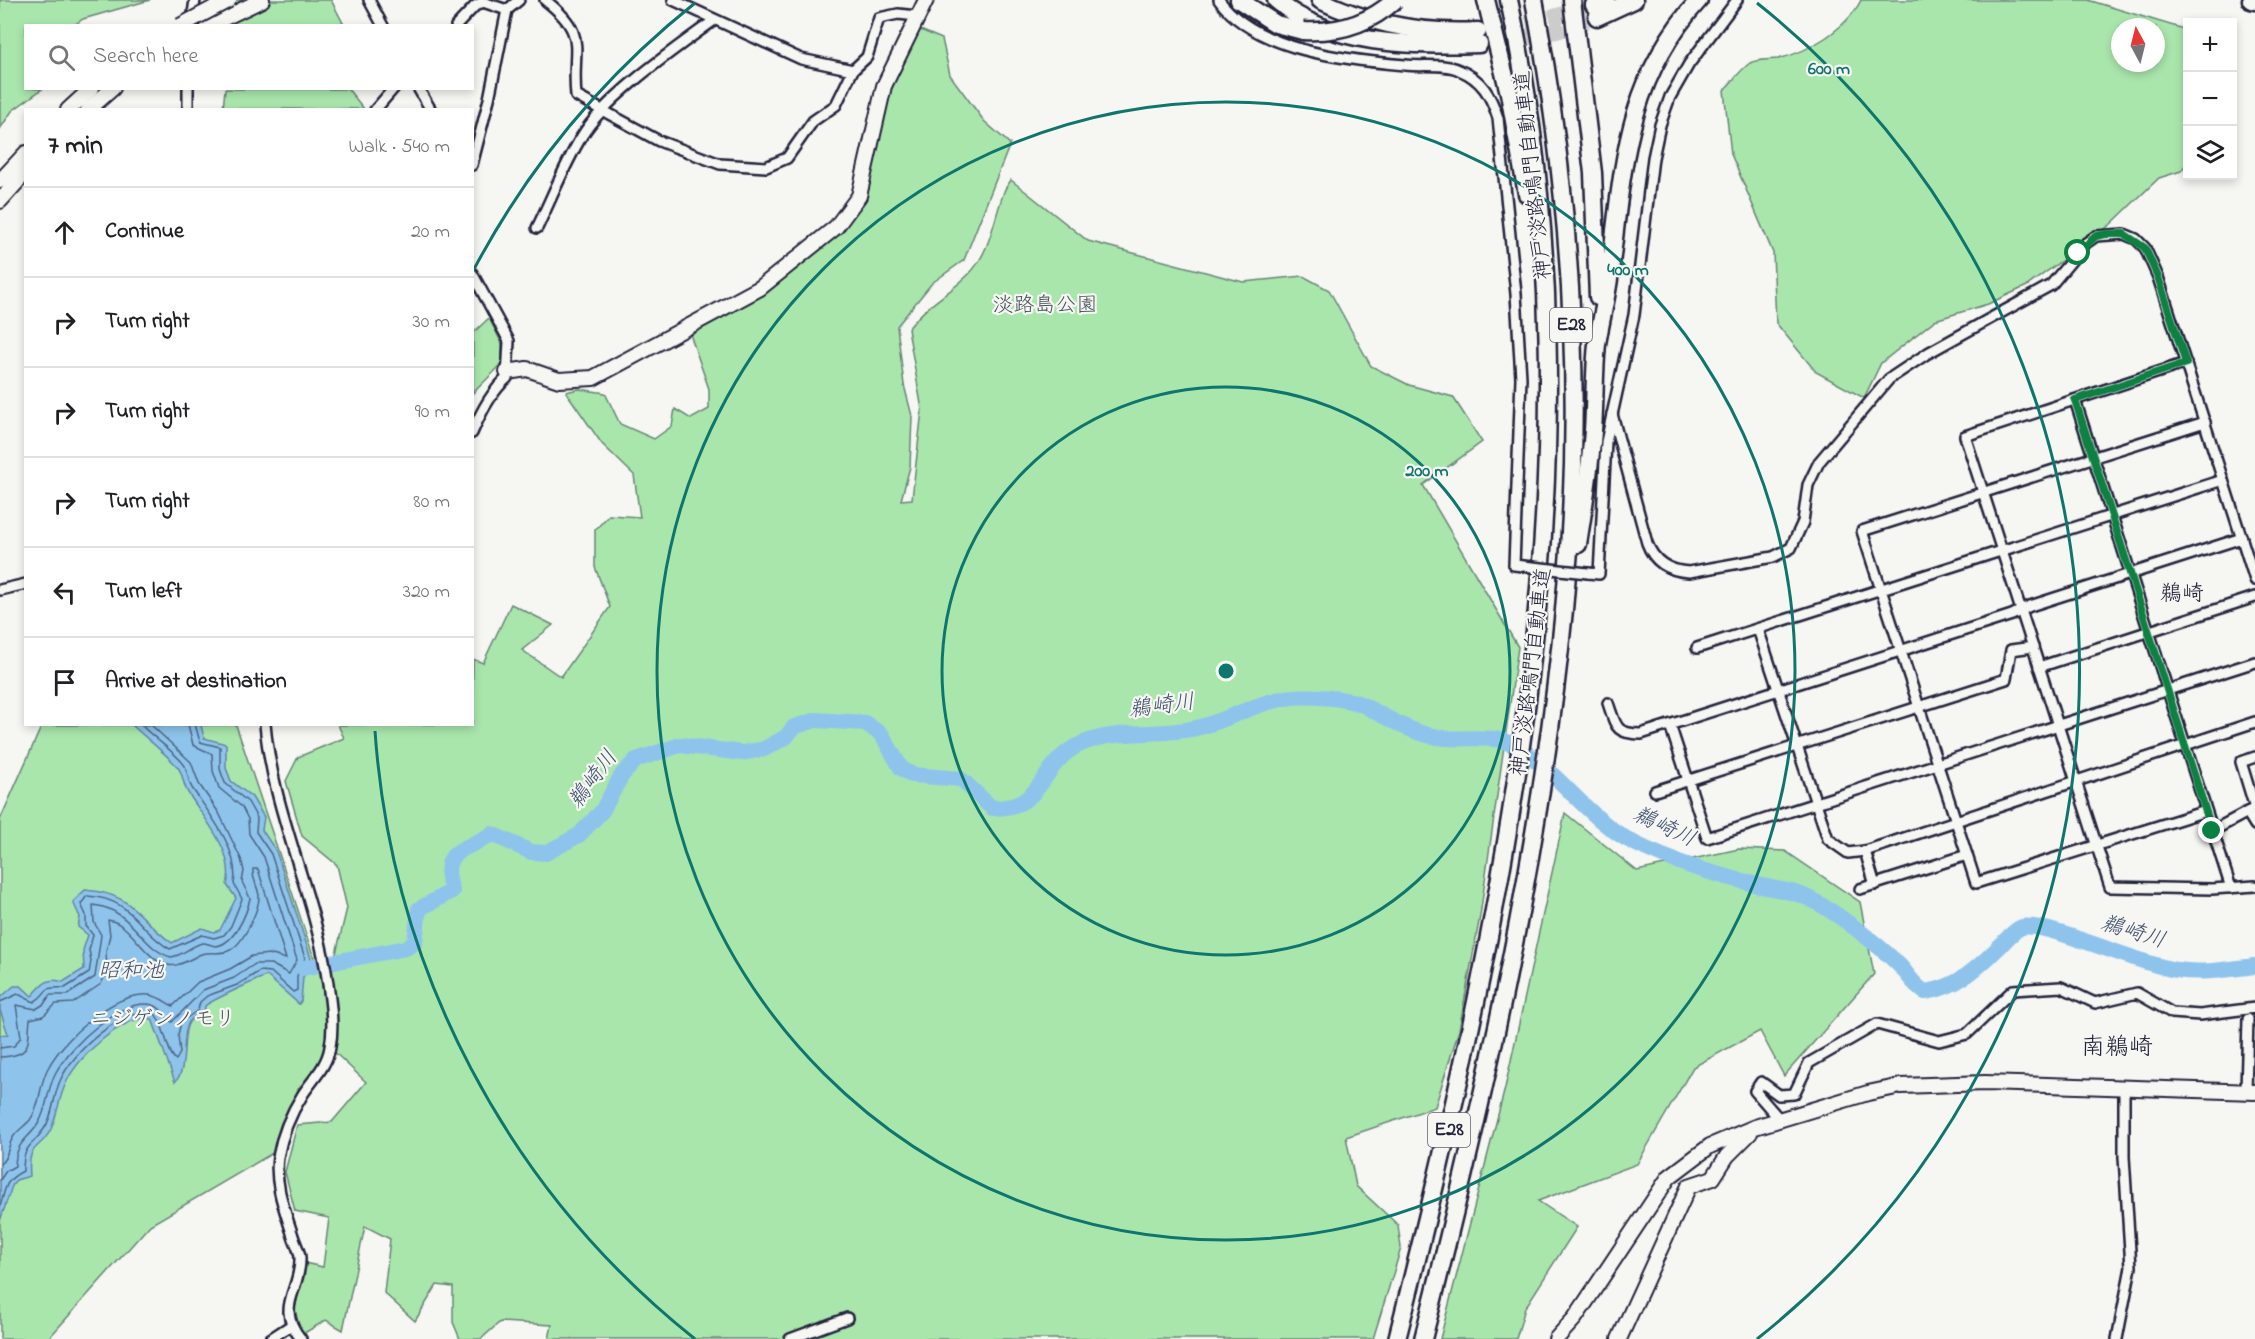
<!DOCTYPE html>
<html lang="en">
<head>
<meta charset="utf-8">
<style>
  :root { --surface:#fff; --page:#f2f2f2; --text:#202124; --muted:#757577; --line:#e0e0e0 }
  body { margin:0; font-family:"Indie Flower","Klee One",sans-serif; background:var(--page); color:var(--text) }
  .controls { position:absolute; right:18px; top:18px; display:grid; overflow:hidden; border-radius:0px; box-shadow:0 3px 9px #0003 }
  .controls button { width:54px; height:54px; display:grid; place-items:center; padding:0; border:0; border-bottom:2px solid var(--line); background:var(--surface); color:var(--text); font:30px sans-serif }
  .compass { position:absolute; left:2111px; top:18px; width:54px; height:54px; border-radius:50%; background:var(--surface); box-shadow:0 3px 9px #0003; rotate:353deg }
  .stop { position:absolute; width:18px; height:18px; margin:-14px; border:4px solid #0b8043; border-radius:50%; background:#fff }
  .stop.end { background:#0b8043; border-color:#fff; box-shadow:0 2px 6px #0008 }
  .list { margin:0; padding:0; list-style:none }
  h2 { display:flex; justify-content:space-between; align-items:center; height:78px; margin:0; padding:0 24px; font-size:26px }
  h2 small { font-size:20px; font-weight:400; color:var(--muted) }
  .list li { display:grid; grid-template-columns:39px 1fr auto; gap:18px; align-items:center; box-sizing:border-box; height:90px; padding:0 24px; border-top:2px solid var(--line) }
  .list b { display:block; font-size:22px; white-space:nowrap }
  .list em { font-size:20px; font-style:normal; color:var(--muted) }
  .icon { flex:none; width:33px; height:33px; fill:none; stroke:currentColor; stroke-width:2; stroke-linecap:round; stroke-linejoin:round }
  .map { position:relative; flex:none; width:2255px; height:1339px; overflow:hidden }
  .search { position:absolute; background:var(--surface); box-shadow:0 3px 9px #0003; left:24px; top:24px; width:450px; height:66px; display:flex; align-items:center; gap:15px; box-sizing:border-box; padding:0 21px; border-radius:0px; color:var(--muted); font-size:22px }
  .panel { position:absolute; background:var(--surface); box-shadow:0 3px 9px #0003; left:24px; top:108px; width:450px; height:618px; border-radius:0px }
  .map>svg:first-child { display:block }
  .green { fill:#a9e6ac; stroke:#668474; stroke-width:1.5; fill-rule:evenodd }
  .water { fill:#8ec4ec; stroke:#6383a5; stroke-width:1.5 }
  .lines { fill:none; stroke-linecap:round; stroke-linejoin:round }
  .shore { stroke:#4d6382; stroke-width:1.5 }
  .river { stroke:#8ec4ec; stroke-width:16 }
  .highway-tunnel { stroke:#cccccd; stroke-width:16; stroke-dasharray:16 8; stroke-linecap:butt }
  .street-casing { stroke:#22223b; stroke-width:14 }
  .secondary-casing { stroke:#22223b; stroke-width:18 }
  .highway-casing { stroke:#22223b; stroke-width:21 }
  .street { stroke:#f6f6f2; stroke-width:9 }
  .secondary { stroke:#f6f6f2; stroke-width:14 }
  .highway { stroke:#f6f6f2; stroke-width:16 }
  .street-bridge-casing { stroke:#22223b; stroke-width:14; stroke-linecap:butt }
  .secondary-bridge-casing { stroke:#22223b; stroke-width:18; stroke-linecap:butt }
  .highway-bridge-casing { stroke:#22223b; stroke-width:21; stroke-linecap:butt }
  .street-bridge { stroke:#f6f6f2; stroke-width:9 }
  .secondary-bridge { stroke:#f6f6f2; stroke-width:14 }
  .highway-bridge { stroke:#f6f6f2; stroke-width:16 }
  .route { stroke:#0b8043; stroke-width:8 }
  .ring { fill:none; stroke:#0f766e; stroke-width:3 }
  .labels { text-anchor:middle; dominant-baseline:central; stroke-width:4.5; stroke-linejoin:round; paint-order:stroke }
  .shield { fill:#f6f6f2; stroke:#626272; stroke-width:1.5 }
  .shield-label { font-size:20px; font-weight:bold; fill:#22223b }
  .street-label { font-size:21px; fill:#22223b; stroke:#f6f6f2 }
  .park-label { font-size:21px; fill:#445357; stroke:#f6f6f2 }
  .neighbourhood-label { font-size:22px; fill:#22223b; stroke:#f6f6f2 }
  .water-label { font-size:22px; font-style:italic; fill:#425370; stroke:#f6f6f2 }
  .quarter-label { font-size:24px; fill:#22223b; stroke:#f6f6f2 }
  .centre { fill:#0f766e; stroke:#f6f6f2; stroke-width:3 }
  .ring-label { font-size:18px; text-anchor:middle; font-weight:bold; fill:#0f766e; stroke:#f6f6f2; stroke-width:4.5; stroke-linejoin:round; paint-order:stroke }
</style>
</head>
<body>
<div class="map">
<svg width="2255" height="1339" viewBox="0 0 2255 1339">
  <rect width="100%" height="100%" fill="#f6f6f2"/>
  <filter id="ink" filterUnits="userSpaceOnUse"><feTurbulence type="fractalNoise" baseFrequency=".0167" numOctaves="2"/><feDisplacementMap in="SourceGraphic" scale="12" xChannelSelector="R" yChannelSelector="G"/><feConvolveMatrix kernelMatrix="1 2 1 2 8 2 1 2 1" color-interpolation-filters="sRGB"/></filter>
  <g filter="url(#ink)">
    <g class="green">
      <path d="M0,0H150L83,19L74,25L26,26V88L42,89L12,111L0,129Z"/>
      <path d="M221,0H331L344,25H224Z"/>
      <path d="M1861,0H2088L2187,30V163L2181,171L2159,178L2110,225L2027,286L1988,304L1935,320L1881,363L1864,398L1816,372L1776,323L1773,253L1731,154L1724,90C1732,82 1740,70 1750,63C1757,59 1770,60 1778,59C1808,52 1847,29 1861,0ZM2120,27H2156V63H2120Z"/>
      <path d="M918,29L942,39L950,75L984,121L1010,144L964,260L932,283L897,326L904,385L912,416L910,467L901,500L912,499L922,410L908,329C925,305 950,294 970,273C991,251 994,217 1005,189L1011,180L1088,241L1243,282L1303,276L1329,290L1371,366L1409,385L1453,397L1482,442L1423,485L1518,647L1480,916L1459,1030L1435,1107L1346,1137L1356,1186L1398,1225L1401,1248L1373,1339H549L552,1325L500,1322L481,1339H460L453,1322V1287L437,1285L415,1321L384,1293L390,1239L365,1226L343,1330L326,1320L301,1335L295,1309L304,1263L323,1267L329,1218L295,1211L285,1172L297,1125L332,1122L366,1082L330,1048L278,1150L150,1225L48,1339H0V820L42,725H236L317,967L333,966L347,908L337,865L302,836L286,781L298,757L344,738L338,725L472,724L473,659L483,663L511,604L553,625L522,650L561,677L610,607L595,567V530L609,515L640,517L634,475L602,444L566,392L579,389L605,393L620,424L654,439L672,426L675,409L691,419L709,409V389L690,334L781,278L866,195L888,95Z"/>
      <path d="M225,89H348L364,109H223Z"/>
      <path d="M489,318L502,344V364L473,393V333Z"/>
      <path d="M1565,813L1637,871L1739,849L1785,851L1860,902L1874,974L1784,1076L1760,1031L1693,1067L1637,1164L1538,1201L1577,1227L1525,1308L1516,1339H1440L1505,1088Z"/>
    </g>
    <path class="water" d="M132,725H201L204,738L226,744V768L231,781L252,797L264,817L262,830L276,851L311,958L310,968L303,977L301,1001L299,1004L267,976C262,977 210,1001 205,1006L204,1016C201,1017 198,1016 195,1017C177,1024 191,1067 175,1082L152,1019C124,1013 78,1057 67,1081C59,1096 58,1113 51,1129C40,1152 27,1141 30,1176L16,1180L12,1186L0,1221V1035L8,1034L0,1010V998L14,986H21L32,996C41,986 47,976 63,982L84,969L83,950L88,935L78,927L80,917L73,902L85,890C134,893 138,919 172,943L202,928L214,932L220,930L236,898L227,885C236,852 203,818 187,791C183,784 183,775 179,769C175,761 141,734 132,725Z"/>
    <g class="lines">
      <g class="shore">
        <path d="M0,1002L18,994L34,1002C52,991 38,987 65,988L89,973L91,961L89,950L93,935L86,926V915L81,904L87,896C133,898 139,932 170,949L202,935L214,938L224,935L231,926L242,899L234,884C240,850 210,815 192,788C188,781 188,773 185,766C178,754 151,736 140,724"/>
        <path d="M0,1048L14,1046L21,1037L16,1005L36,1009L44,1004L50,995H67L95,977L101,935L94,922L93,905C133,909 141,949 171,957C183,956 190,946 202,943C206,942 211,946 216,946C234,944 247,914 250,898L242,882L244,871L241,859L219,813L199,784L191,762L150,724"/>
        <path d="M0,1057C34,1056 27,1042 30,1019L43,1016L56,1004L73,1003L101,984L107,971L106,951L110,935L108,920C130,923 141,953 161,963C174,970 187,961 199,955C208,950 220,956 230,950C243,944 260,909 259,895C257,884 252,880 253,869H258L286,959L269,954L252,956L230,969L198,982L173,1006C165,1002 159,996 149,995C113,992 63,1039 48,1068C39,1084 41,1105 30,1120C25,1126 18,1130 14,1136C7,1145 9,1158 0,1164"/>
        <path d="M0,1180L6,1171L15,1166C16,1141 27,1141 38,1124C48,1108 47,1088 56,1072C70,1046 121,997 153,1005C164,1008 164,1019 172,1022L203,990L234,978L255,964H271L289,974L297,960L264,857L249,834L248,819L242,807L219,788L213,771L212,754L193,745L188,724"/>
        <path d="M0,1207C6,1187 4,1181 23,1171C23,1144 31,1148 44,1129C54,1115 53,1096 60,1081C71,1054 123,1004 155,1014C165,1025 167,1054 176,1060L180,1053L178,1035L181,1022L198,1010L200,1002L207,996L237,985L260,971L271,972L293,992L297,990V976L305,958L271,854L256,832L257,818L248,802L225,783L220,769V747L200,742L195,724"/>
      </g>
      <path class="river" d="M303,968L406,948L415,942L419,909L452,891C438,848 464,852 492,834L531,852L546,853L579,835L602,811L622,775L636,760L680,745L742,753L764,749L786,737L794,727L816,720L865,723L882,735L901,768L912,775L961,779L992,808C1046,810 1038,763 1081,744C1118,728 1157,737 1196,728C1227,721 1254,703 1286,698C1305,695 1348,697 1365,706C1387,718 1412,733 1437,737C1463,742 1492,732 1515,746C1560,772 1587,819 1634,843C1671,862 1714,874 1754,884C1774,890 1791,889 1810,899C1834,910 1880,946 1899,965C1908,974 1914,986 1925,992C1957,988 1979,967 2001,945C2007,939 2014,930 2022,927C2045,921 2143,966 2177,970C2203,974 2229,969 2255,966"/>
      <g class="highway-tunnel">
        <path d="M1479,31L1527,25L1594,5"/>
        <path d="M1502,42L1557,31L1597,17"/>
      </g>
      <defs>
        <g id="street">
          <path d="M369,0L383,26"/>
          <path d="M545,0C590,35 571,47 576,96L659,141L720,164L766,167L787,158L813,121L836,105L853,70L867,57L879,18L898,14L917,16"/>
          <path d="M673,0L801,59L853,70"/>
          <path d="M1219,0C1256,51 1346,60 1405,65C1422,67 1444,63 1459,70C1482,79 1491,96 1498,118L1516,294L1521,378L1514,565L1523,566"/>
          <path d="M192,21L195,0"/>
          <path d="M456,26L475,6L483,2L507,10"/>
          <path d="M418,88L431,110"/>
          <path d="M188,110V88"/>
          <path d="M375,110L394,88"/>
          <path d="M472,165L489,99L507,10L519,0"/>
          <path d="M537,228C552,198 564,165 582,136C606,96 675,49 713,21"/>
          <path d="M472,273L509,341L507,378C491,392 480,414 472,433"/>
          <path d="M2186,363L1965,436L2110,887L2212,889L2255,886"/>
          <path d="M2075,400L2231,888"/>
          <path d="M1612,414L1647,543C1654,562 1669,571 1689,572L1773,557L1791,548L1803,522L1808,485L1819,462L1889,379L1928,353L2051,285L2086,243L2096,236L2124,234L2136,239L2145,248L2158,277L2255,580"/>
          <path d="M2205,422L1862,531L1976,883L2206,811"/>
          <path d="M1588,573L1599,574L1606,442L1634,315L1653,158L1660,125L1670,97L1689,64L1737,0"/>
          <path d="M0,590L26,584"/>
          <path d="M1758,629L1828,839L1848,853L1865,851L2255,722"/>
          <path d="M1697,648L2223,480"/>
          <path d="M2039,667L2255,597"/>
          <path d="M1608,703C1616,726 1615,734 1641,734L2012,615L2030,606L2242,538"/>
          <path d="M265,724C273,814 316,896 328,984C331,1005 334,1027 330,1047C327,1066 313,1079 303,1094C291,1113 282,1134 278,1157C274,1184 285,1211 293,1236C295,1243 300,1251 300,1258C301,1291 274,1306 301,1339"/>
          <path d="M1670,725L1707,838L2255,662"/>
          <path d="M2255,757L2241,762L2255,808"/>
          <path d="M1655,791L2006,679L2011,650L2033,647"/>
          <path d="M2247,812L2255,825"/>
          <path d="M2212,831L2255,808"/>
          <path d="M1865,851L1875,885"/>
          <path d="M1860,889L1967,855"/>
          <path d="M2246,1091L2248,1019"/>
          <path d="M1781,1121L1755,1091L1761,1082L1779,1095L1794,1094L1809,1063L1877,1024L1939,1041L1967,1034L2013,990L2061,987L2095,1003L2137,993L2172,1013L2200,1015L2255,1008"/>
          <path d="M270,1339L290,1326"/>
          <path d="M790,1339L847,1318"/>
          <path d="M2117,1339L2131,1267L2124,1157V1086"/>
        </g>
        <g id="secondary">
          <path d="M208,26L262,0"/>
          <path d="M68,110L92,88"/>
          <path d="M88,110L113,88"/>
          <path d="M0,181L26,153"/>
          <path d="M0,201L26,172"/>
          <path d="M507,372L527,369L559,380L593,378L760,288L836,227L859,196L884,86L926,0"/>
          <path d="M1556,1339L1575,1318L1669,1177L1710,1146L1755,1127L1868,1093L1901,1086L1985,1083L2255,1092"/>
          <path d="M1619,1339L1689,1186L1713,1178L1727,1156L1750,1133"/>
        </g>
        <g id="highway">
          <path d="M1239,0L1276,24L1303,31"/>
          <path d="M1276,0C1329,46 1413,46 1479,44"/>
          <path d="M1320,0C1369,24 1423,34 1478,31"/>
          <path d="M1486,0L1509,93L1527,194"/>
          <path d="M1572,0L1593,173L1598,297"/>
          <path d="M2251,0L2255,1"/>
          <path d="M1594,5L1606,0"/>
          <path d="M1597,17L1634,0"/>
          <path d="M1578,544C1584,506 1590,469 1593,431C1595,402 1594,373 1597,344C1601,320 1607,296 1610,272C1623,170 1625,81 1699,0"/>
          <path d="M1397,1339C1507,905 1605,446 1509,0"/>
          <path d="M1423,1339C1484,1099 1540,857 1564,610C1584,407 1572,200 1534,0"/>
        </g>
      </defs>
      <use href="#street" class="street-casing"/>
      <use href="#secondary" class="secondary-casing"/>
      <use href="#highway" class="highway-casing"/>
      <use href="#street" class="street"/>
      <use href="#secondary" class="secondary"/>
      <use href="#highway" class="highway"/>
      <defs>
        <path id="street-bridge" d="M1523,566L1588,573"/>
        <path id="secondary-bridge" d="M180,26L229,0"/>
        <path id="highway-bridge" d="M1303,31C1338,33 1369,24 1395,0"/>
      </defs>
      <use href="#street-bridge" class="street-bridge-casing"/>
      <use href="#secondary-bridge" class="secondary-bridge-casing"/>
      <use href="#highway-bridge" class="highway-bridge-casing"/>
      <use href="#street-bridge" class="street-bridge"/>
      <use href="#secondary-bridge" class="secondary-bridge"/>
      <use href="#highway-bridge" class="highway-bridge"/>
    </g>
  </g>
  <g class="lines" filter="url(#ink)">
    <path class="route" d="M2078,253L2096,236L2106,234H2124L2145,248L2158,277L2186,363L2075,400L2212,831"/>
  </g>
  <g class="ring">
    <circle cx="1226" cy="671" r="284"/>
    <circle cx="1226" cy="671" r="569"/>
    <path d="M695 1339A853 853 0 0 1 375 731M473 271A853 853 0 0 1 695 3M1757 3A853 853 0 0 1 1757 1339"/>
  </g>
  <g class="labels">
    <g class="shield">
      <rect x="1550" y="308" width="42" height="34" rx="4.5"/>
      <rect x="1428" y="1113" width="42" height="34" rx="4.5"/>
    </g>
    <g class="shield-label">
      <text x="1571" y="325">E28</text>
      <text x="1449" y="1130">E28</text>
    </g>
    <g class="street-label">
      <text transform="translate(1534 175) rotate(-96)">神戸淡路鳴門自動車道</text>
      <text transform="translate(1532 672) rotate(-83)">神戸淡路鳴門自動車道</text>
    </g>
    <g class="park-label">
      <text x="1045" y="306">淡路島公園</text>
      <text x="163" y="1020">ニジゲンノモリ</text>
    </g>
    <g class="neighbourhood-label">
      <text x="2182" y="595">鵜崎</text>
    </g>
    <g class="water-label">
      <text transform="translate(1162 707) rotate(-7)">鵜崎川</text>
      <text transform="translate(594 780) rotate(-53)">鵜崎川</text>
      <text transform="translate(1664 828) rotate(25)">鵜崎川</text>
      <text transform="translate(2133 933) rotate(17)">鵜崎川</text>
      <text x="131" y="972">昭和池</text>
    </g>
    <g class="quarter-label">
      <text x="2117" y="1048">南鵜崎</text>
    </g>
  </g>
  <circle cx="1226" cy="671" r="9" class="centre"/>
  <g class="ring-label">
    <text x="1829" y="74">600 m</text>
    <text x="1628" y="275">400 m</text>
    <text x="1427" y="476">200 m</text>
  </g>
</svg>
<div class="controls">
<button>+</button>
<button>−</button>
<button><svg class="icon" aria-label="layers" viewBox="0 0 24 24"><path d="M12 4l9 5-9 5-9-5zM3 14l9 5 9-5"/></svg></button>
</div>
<svg class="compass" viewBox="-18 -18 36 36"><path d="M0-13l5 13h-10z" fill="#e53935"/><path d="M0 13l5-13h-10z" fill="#757577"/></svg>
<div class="stop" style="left:2078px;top:253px"></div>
<div class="stop end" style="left:2212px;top:831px"></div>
<div class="search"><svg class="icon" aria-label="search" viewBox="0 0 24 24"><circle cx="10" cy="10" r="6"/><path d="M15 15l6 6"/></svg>Search here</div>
<section class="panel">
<h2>7 min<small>Walk · 540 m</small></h2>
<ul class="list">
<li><svg class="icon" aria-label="ahead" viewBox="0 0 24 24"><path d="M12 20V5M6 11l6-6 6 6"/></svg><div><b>Continue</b></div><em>20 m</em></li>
<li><svg class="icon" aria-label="right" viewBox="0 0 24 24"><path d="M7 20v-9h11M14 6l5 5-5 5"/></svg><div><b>Turn right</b></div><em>30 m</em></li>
<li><svg class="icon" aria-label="right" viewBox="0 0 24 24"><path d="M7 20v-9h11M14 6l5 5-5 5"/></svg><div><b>Turn right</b></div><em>90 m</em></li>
<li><svg class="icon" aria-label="right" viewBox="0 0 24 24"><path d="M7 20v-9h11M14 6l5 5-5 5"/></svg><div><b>Turn right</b></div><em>80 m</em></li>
<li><svg class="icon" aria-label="left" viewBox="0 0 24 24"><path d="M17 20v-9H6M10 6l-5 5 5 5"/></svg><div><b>Turn left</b></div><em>320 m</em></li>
<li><svg class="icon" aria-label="arrive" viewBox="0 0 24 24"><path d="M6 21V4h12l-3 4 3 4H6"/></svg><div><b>Arrive at destination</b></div></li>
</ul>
</section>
</div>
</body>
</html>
